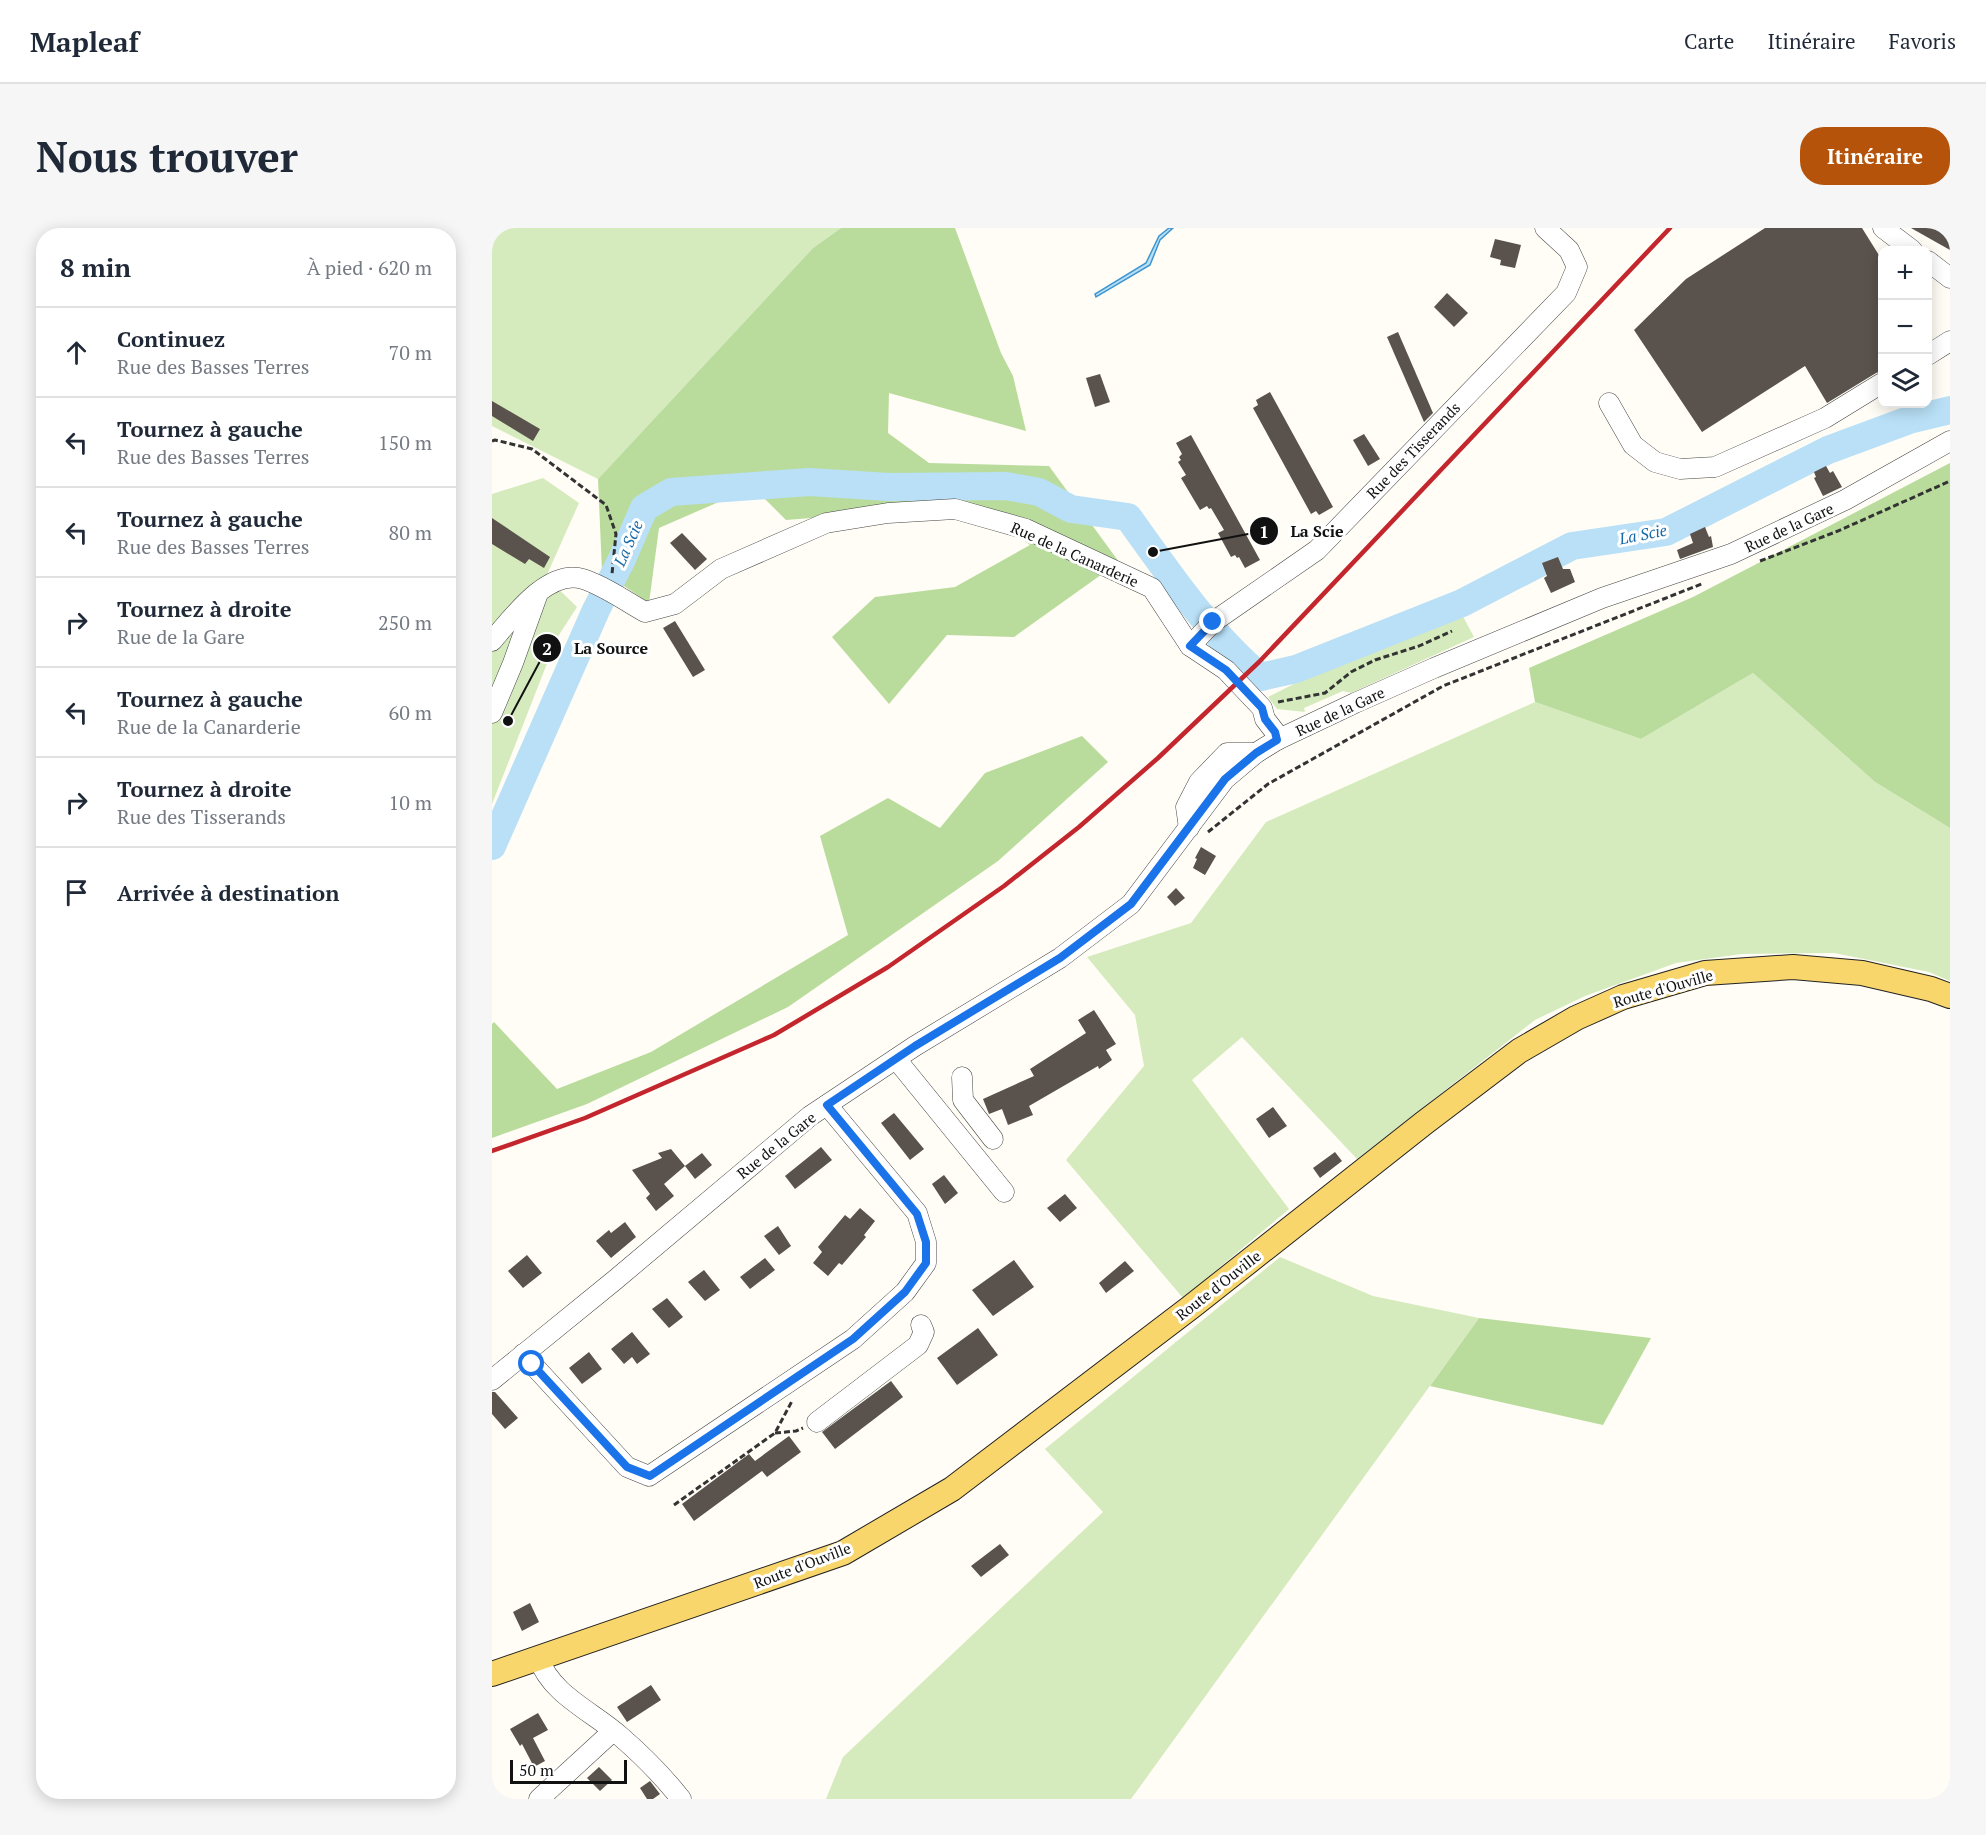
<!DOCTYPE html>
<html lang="fr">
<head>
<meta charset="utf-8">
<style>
  :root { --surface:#fff; --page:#f6f6f7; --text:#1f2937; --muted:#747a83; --line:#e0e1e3; --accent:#b45309 }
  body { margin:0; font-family:"PT Serif",serif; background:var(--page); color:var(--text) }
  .controls { position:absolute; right:18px; top:18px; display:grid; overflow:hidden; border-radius:12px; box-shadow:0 3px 15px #0003 }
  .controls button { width:54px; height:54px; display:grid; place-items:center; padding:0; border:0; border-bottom:2px solid var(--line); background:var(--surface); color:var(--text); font:30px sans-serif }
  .scale { position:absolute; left:18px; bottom:15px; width:117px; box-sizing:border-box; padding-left:6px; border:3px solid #111; border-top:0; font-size:16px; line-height:21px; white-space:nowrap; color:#111; -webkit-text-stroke:4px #fff; paint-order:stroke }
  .stop { position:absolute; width:18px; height:18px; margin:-14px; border:4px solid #1a73e8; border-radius:50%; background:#fff }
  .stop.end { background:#1a73e8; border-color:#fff; box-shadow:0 2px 6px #0008 }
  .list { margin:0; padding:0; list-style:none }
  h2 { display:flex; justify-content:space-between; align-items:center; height:78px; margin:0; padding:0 24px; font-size:26px }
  h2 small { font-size:20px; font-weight:400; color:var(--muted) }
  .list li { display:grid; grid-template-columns:39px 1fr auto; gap:18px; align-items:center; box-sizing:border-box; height:90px; padding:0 24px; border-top:2px solid var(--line) }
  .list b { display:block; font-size:22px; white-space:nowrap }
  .list p { margin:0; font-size:20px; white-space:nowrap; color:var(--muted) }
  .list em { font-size:20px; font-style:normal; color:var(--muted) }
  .icon { flex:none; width:33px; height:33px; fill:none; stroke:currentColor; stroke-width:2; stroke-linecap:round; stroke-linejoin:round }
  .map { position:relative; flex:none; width:1458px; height:1571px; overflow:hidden; border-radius:24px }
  header { display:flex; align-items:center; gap:36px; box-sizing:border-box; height:84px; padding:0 30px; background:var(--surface); border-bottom:2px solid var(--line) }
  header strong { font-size:28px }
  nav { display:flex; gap:33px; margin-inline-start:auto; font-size:21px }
  .intro { display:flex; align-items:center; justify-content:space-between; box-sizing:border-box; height:144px; padding:0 36px }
  h1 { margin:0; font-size:42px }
  .button { padding:15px 27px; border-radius:24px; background:var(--accent); color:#fff; font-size:21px; font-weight:700 }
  main { display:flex; gap:36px; padding:0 36px }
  aside { flex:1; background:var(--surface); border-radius:24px; box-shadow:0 3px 15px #0003 }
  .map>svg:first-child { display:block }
  .green { fill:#d5ebbd }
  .forest { fill:#b9dc9c }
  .water { fill:#b9e0f7; stroke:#3f96cf; stroke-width:1.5 }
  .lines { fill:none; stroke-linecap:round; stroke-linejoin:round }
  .river { stroke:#b9e0f7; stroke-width:28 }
  .building { fill:#5a524d }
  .minor-casing { stroke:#444; stroke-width:21 }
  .major-casing { stroke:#222; stroke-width:26 }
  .path { stroke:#333; stroke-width:3; stroke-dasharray:6 3; stroke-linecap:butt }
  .minor { stroke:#fff; stroke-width:20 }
  .major { stroke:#f9d66b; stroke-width:24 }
  .rail { stroke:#c4262e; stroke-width:4.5 }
  .route { stroke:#1a73e8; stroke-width:8 }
  .labels { text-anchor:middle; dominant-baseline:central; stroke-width:6; stroke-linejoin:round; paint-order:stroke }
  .street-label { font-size:15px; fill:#111; stroke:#fff }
  .water-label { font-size:16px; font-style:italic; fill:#1768a6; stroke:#fff }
  .leader { fill:none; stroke:#111; stroke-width:2 }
  .callout-dot { fill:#111; stroke:#fff; stroke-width:2 }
  .mark-label { font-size:18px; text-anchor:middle; font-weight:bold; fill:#fff }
  .callout-label { font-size:16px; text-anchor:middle; font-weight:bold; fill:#111; stroke:#fff; stroke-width:6; stroke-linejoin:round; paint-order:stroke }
</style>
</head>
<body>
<header>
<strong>Mapleaf</strong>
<nav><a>Carte</a><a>Itinéraire</a><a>Favoris</a></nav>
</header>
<div class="intro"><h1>Nous trouver</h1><a class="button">Itinéraire</a></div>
<main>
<aside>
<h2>8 min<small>À pied · 620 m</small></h2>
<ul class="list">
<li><svg class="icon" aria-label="ahead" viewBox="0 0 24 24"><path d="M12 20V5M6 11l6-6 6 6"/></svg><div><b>Continuez</b><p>Rue des Basses Terres</p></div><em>70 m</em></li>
<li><svg class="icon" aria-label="left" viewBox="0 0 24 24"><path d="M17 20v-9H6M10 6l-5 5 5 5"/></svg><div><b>Tournez à gauche</b><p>Rue des Basses Terres</p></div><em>150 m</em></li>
<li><svg class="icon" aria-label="left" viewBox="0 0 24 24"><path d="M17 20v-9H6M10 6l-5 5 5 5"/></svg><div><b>Tournez à gauche</b><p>Rue des Basses Terres</p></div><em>80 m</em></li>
<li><svg class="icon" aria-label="right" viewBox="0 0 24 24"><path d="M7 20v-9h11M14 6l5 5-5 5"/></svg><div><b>Tournez à droite</b><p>Rue de la Gare</p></div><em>250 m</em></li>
<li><svg class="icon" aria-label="left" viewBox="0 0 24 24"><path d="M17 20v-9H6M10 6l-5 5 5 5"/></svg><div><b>Tournez à gauche</b><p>Rue de la Canarderie</p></div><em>60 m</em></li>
<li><svg class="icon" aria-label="right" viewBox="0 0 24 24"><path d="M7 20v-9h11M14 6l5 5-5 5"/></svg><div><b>Tournez à droite</b><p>Rue des Tisserands</p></div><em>10 m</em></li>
<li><svg class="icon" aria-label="arrive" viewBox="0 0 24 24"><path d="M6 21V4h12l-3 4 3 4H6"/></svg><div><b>Arrivée à destination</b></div></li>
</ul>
</aside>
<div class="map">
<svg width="1458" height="1571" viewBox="0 0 1458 1571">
  <rect width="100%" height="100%" fill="#fffdf5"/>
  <g class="green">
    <path d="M0,0H349L321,20L106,251L0,198Z"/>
    <path d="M51,250L87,275L54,349L85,379L65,410L0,576V266Z"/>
    <path d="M968,383L982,409L859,465L851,463L812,480L813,484L785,481L776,469L893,410Z"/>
    <path d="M1261,445L1383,554L1458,600V753L1437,744L1342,725L1250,726L1184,735L1093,768L1043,792L865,931L750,809L700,852L797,981L691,1070L574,932L652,838L643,787L595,729L699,695L774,594L1043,474L1149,511Z"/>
    <path d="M788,1029L881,1068L987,1090L639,1571H334L351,1529L611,1284L553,1221Z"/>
  </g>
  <g class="forest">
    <path d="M349,0H463L509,125L521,148L534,203L397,165L396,205L437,235L557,238L627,334L522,409L455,407L397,476L340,409L383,369L463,359L538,317L483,277L294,292L261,259L167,300L157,375L110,343L106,251L321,20Z"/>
    <path d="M1458,235V600L1383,554L1261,445L1149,511L1043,474L1037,440L1201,369Z"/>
    <path d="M590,508L616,534L506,633L296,779L95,876L0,910V796L2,794L65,861L159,824L356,707L328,608L396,570L448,600L493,545Z"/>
    <path d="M987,1090L1159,1110L1111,1197L938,1158Z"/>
  </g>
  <path class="water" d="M677,0H681L668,12L658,37L604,69L603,66L654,35L667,8Z"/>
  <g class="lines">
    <path class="river" d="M0,618L104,382L130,331L152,280L179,264L317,254L397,259L514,258L547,264L579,281L636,289C675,343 718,407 769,449L804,441L970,375L1080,318L1174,304L1336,222L1417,192L1458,182"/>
  </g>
  <g class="building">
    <path d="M1273,0H1370L1390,32V143L1384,145L1335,175L1313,138L1210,204L1142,102L1194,51Z"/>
    <path d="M1419,0H1458V22Z"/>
    <path d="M1003,11L1029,17L1023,40L1008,37L1009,32L998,29Z"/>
    <path d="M955,65L976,85L962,99L942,79Z"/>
    <path d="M906,104L941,185L932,194L895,109Z"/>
    <path d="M608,146L618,174L603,179L594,150Z"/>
    <path d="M778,164L841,279L827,287L824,283L819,286L761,180L766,177L764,172Z"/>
    <path d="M0,173L48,201L41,213L0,188Z"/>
    <path d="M872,206L888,231L876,238L861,212Z"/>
    <path d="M699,207L768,332L753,340L747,329L745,330L743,327L739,329L726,305L732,302L719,280L717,281L715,278L708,282L689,250L694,247L686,234L689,232L687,229L690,226L684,215Z"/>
    <path d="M1334,238L1338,245L1341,243L1350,259L1331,268L1322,250L1324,249L1322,244Z"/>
    <path d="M0,290L58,329L52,340L37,331L33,336L0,316Z"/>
    <path d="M1213,299L1217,309L1219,308L1221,319L1188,331L1185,322L1201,315L1198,306Z"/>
    <path d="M190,305L215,331L203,342L178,315Z"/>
    <path d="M1066,329L1071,341H1078L1083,354L1059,365L1052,350L1055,348L1050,335Z"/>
    <path d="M183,393L213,442L201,449L171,400Z"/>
    <path d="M709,619L724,628L713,647L701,640L705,631L703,630Z"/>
    <path d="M684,660L693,670L683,678L675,669Z"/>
    <path d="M602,782L624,816L614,822L620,832L607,841L606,838L537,878L541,887L516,897L510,881L497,886L491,871L542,848L538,841L594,805L586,792Z"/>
    <path d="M781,879L795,898L777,910L764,891Z"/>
    <path d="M402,885L432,921L418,932L389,895Z"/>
    <path d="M329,919L340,932L303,961L293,948Z"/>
    <path d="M179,921L193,938L172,956L182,968L164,983L154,970L158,966L140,942L170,930L166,925Z"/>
    <path d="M843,924L850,933L828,950L821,940Z"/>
    <path d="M210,925L220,937L203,951L193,938Z"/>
    <path d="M452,947L466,965L453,976L440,956Z"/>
    <path d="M573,966L585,980L568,994L555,980Z"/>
    <path d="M368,980L383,993L372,1007L374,1009L350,1037L347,1035L336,1048L321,1035L330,1024L326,1019L353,987L358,991Z"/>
    <path d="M133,994L144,1009L119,1030L104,1013L117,1002L119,1005Z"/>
    <path d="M286,998L299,1018L287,1027L272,1008Z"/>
    <path d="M35,1027L50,1045L31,1060L16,1043Z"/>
    <path d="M273,1030L283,1042L258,1061L248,1049Z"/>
    <path d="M522,1032L542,1059L501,1088L480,1062Z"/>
    <path d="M633,1033L642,1043L614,1065L607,1055Z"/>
    <path d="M212,1042L228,1062L213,1073L196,1054Z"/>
    <path d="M175,1070L191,1089L177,1100L160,1081Z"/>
    <path d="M486,1100L506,1127L465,1157L445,1130Z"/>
    <path d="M140,1104L158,1126L145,1136L140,1129L132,1136L119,1121Z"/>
    <path d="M97,1124L110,1141L90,1156L77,1140Z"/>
    <path d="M399,1153L411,1169L343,1221L330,1204Z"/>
    <path d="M0,1164H3L26,1190L13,1201L0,1186Z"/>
    <path d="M297,1208L309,1224L275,1249L270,1243L202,1293L190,1276L257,1226L263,1233Z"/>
    <path d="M508,1316L517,1327L489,1349L479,1338Z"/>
    <path d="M38,1375L47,1394L30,1403L21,1384Z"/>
    <path d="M159,1457L169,1472L135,1494L125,1479Z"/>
    <path d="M46,1485L56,1502L41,1510L53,1533L42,1539L30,1516L28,1518L18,1501Z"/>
    <path d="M107,1539L120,1552L108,1563L95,1550Z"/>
    <path d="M158,1553L168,1566L161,1571H155L148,1560Z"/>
  </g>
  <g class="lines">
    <defs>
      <g id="minor">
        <path d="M1391,0L1420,22"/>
        <path d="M1436,33L1458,50"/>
        <path d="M1436,127L1458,113"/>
        <path d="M1117,175L1141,217L1163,234L1188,241L1223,239L1333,190L1390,155"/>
        <path d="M0,413C20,390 56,340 91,351C113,358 133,373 153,384L183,376L229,341L334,295L396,285L463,281L534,301L660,360L698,418L734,442L770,480L773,491L783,504L785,512"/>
        <path d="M698,418L721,394L825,322L1074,65L1085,39L1077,22L1053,0"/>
        <path d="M0,485L21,435L45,368"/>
        <path d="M697,600L694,579L707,554L735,525H764"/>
        <path d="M404,831L512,964"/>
        <path d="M470,849L471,872L501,911"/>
        <path d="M31,1126L135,1239L157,1248L361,1111L413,1064L434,1035V1014L425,985L335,877"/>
        <path d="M0,1152L123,1052L318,888L423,818L568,730L639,676L733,551L764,525L785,512L863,475L942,440L1110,370L1239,326L1353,272L1458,213"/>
        <path d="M325,1194L426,1117L432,1104L429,1097"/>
        <path d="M46,1429C59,1467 100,1483 128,1508C150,1527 171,1548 189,1571"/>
        <path d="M47,1571L121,1503"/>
      </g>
      <path id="major" d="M0,1446L351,1325L460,1261L699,1079L932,895L1027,823L1084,790L1131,769L1213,745L1301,739L1370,745L1439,761L1458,768"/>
    </defs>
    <use href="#minor" class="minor-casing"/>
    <use href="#major" class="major-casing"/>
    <g class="path">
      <path d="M0,213L3,212L40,221L114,277L124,306L120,346"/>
      <path d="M1268,333L1346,303L1458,253"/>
      <path d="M786,474L833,465L859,444L883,432L927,418L960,403"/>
      <path d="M716,604L776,556L951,458L1212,355"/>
      <path d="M283,1205L304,1203L311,1200"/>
      <path d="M182,1277L283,1205L300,1173"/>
    </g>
    <use href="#minor" class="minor"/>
    <use href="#major" class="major"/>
    <path class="rail" d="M0,923L93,890L282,807L396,739L512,658L587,599L666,530L767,434L1178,0"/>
  </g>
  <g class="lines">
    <path class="route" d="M40,1136L135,1239L158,1248L361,1111L413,1064L434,1035V1014L425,986L335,877L423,818L568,730L639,676L733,551L764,525L785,512L783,504L773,491L770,480L734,442L698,418L721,394"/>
  </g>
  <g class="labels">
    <g class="street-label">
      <text transform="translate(921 222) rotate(-46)">Rue des Tisserands</text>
      <text transform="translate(1297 299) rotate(-25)">Rue de la Gare</text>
      <text transform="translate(583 326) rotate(24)">Rue de la Canarderie</text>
      <text transform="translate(848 483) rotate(-25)">Rue de la Gare</text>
      <text transform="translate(1171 760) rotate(-16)">Route d'Ouville</text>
      <text transform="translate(284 917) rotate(-39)">Rue de la Gare</text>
      <text transform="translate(726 1057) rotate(-38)">Route d'Ouville</text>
      <text transform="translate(310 1337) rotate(-21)">Route d'Ouville</text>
    </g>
    <g class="water-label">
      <text transform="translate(1151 306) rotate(-11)">La Scie</text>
      <text transform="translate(136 315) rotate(-66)">La Scie</text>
    </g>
  </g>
  <path class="leader" d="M661 324L772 303M16 493L55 420"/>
  <g class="callout-dot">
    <circle cx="661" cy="324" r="6"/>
    <circle cx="16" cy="493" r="6"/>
    <circle cx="772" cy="303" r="15"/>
    <circle cx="55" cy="420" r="15"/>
  </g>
  <g class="mark-label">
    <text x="772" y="310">1</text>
    <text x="55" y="427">2</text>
  </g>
  <g class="callout-label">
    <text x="825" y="309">La Scie</text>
    <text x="119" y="426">La Source</text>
  </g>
</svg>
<div class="controls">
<button>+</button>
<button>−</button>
<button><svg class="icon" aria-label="layers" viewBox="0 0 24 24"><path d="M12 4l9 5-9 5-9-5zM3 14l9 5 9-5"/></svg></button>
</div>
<div class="scale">50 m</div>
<div class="stop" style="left:40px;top:1136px"></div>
<div class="stop end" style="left:721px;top:394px"></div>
</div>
</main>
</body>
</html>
